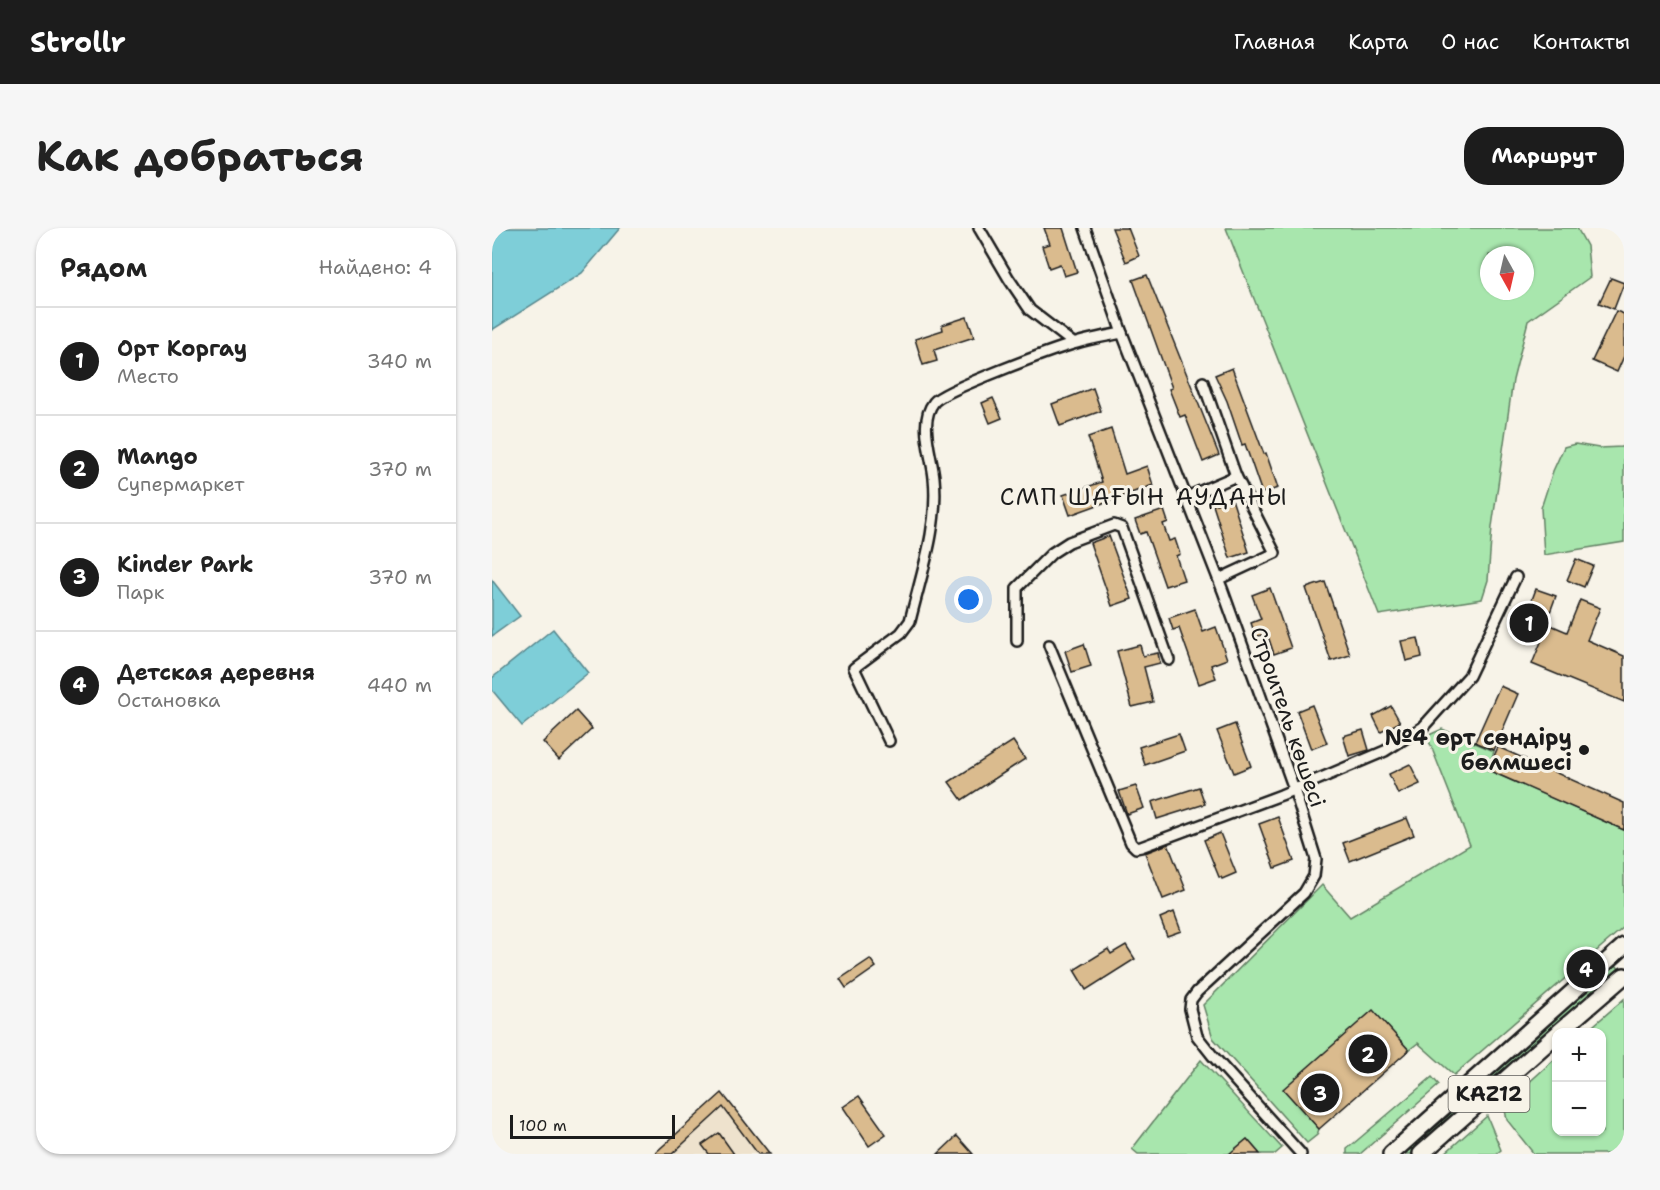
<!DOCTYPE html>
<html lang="ru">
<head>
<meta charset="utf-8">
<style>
  :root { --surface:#fff; --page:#f6f6f6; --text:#222; --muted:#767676; --line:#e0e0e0; --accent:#1c1c1c }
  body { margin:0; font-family:"Shantell Sans",sans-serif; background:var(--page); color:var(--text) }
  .controls { position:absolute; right:18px; bottom:18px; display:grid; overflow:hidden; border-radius:12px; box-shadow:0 2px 4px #0004 }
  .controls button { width:54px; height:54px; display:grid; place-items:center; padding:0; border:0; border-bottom:2px solid var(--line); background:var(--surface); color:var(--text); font:30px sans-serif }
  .compass { position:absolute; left:988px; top:18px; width:54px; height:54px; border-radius:50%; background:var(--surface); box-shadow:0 2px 4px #0004; rotate:172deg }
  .scale { position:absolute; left:18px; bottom:15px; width:165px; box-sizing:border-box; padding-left:6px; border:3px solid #1c1c1c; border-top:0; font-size:16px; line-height:21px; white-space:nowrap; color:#1c1c1c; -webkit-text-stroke:4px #f7f3e8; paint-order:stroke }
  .you { position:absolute; left:477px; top:372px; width:21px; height:21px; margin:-15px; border:4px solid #fff; border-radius:50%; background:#1a73e8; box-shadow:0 0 0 9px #1a73e833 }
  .badge { display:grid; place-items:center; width:39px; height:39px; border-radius:50%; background:var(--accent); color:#fff; font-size:20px; font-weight:700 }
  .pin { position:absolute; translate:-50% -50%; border:3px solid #fff; box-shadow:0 2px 6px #0006 }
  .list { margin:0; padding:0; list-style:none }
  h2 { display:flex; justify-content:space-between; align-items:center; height:78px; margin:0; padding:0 24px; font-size:26px }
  h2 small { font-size:20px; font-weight:400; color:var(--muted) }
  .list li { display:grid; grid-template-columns:39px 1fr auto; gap:18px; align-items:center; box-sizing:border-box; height:108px; padding:0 24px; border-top:2px solid var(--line) }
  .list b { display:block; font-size:22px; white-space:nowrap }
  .list p { margin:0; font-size:20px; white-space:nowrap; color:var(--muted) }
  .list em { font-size:20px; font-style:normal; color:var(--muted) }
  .map { position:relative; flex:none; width:1132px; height:926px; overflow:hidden; border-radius:24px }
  header { display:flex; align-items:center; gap:36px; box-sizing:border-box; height:84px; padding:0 30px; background:var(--accent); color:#fff }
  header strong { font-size:28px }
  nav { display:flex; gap:33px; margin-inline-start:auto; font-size:21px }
  .intro { display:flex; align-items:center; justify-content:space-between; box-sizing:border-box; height:144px; padding:0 36px }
  h1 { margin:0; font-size:42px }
  .button { padding:15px 27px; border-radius:24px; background:var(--accent); color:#fff; font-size:21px; font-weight:700 }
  main { display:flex; gap:36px; padding:0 36px }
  aside { flex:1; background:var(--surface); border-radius:24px; box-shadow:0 2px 4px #0004 }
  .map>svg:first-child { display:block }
  .built { fill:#eee2cd }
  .green { fill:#a8e6ad; stroke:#628164; stroke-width:1.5; fill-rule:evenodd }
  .water { fill:#7eced8; stroke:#57878d; stroke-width:1.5 }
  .building { fill:#dabb8e; stroke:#1c1c1c; stroke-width:1.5 }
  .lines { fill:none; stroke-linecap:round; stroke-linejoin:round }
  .street-casing { stroke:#1c1c1c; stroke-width:14 }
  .primary-casing { stroke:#1c1c1c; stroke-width:20 }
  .street { stroke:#f7f3e8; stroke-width:9 }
  .primary { stroke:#f7f3e8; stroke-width:15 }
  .poi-dot { fill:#1c1c1c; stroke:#f7f3e8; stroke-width:2 }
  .labels { text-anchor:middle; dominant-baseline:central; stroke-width:6; stroke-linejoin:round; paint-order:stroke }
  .shield { fill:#f7f3e8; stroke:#5e5c59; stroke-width:1.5 }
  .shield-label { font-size:21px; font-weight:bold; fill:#1c1c1c }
  .street-label { font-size:22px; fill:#1c1c1c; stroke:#f7f3e8 }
  .poi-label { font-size:22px; font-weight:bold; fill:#1c1c1c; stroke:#f7f3e8; text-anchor:end }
  .neighbourhood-label { font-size:24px; letter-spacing:1.5px; fill:#1c1c1c; stroke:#f7f3e8 }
</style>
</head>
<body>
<header>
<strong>Strollr</strong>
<nav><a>Главная</a><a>Карта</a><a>О нас</a><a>Контакты</a></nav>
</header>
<div class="intro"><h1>Как добраться</h1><a class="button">Маршрут</a></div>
<main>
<aside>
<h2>Рядом<small>Найдено: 4</small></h2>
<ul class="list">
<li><span class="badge">1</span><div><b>Орт Коргау</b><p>Место</p></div><em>340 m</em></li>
<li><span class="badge">2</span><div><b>Mango</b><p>Супермаркет</p></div><em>370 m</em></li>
<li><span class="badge">3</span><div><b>Kinder Park</b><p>Парк</p></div><em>370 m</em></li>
<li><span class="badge">4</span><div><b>Детская деревня</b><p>Остановка</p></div><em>440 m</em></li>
</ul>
</aside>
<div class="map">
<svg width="1132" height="926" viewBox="0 0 1132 926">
  <rect width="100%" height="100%" fill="#f7f3e8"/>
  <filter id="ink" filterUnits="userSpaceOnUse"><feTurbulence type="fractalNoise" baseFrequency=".0167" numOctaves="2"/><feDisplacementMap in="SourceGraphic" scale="12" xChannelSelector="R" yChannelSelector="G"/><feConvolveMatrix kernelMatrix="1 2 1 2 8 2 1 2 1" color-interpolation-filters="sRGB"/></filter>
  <g filter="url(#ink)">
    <path class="built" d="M230,865L276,926H160Z"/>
    <g class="green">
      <path d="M734,0H1085L1095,18L1098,49L1036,93L1021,152L1000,299L996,352L990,371L887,387ZM997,27H1033V63H997Z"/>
      <path d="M1083,216L1107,220L1130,219L1132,216V314L1052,327L1049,280L1061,243L1072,219Z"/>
      <path d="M950,501L1002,523L996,542L1132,602V699L962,847L926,815L917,822L881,783L792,861L827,901L825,907L815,915L721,810L711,777L830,657L858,689L978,617L935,508Z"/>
      <path d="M1124,737L1128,742L919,926H909Z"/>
      <path d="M1132,771V926H1042L1015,892L1012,877L1064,830V904H1110V804H1094Z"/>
      <path d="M709,832L790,920L783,926H768L755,911L743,921L746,926H646L640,921Z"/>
      <path d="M940,849L947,857L868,926H855V921Z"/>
      <path d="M995,888L1009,922L1004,926H952Z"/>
    </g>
    <g class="water">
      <path d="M0,0H128L90,45L0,102Z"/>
      <path d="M0,352L28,388L0,408Z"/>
      <path d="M61,401L96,445L30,498L0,462V450Z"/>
    </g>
    <g class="building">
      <path d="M552,0H571L585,44L572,48L568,36L557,40L550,18L558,16Z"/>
      <path d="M620,0H636L647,28L634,34Z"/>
      <path d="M655,47L727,227L711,234L693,187L688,189L677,161L680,160L641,52Z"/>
      <path d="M1119,50L1132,55L1122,81L1107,75Z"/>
      <path d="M1124,83L1132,86V128L1125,144L1100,133Z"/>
      <path d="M475,89L482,109L442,122L445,133L431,137L423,111L451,102L450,97Z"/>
      <path d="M740,140L772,226L774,225L786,260L770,265L753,216L750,217L735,173L723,147Z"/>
      <path d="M601,160L609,183L568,198L560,176Z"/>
      <path d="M501,170L510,190L498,195L490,175Z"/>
      <path d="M619,201L633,246L655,238L661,257L578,287L571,267L610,254L596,209Z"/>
      <path d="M740,271L757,324L738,330L721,277Z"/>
      <path d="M672,282L676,294L671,296L677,313L683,311L688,326L684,328L692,352L673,358L654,304L648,306L643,292Z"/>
      <path d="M617,308L640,371L620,378L598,315Z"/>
      <path d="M1084,331L1101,338L1092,359L1075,352Z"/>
      <path d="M833,354L858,427L839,433L814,360Z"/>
      <path d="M778,360L799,420L782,426L775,405L764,409L759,395L769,391L760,367Z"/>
      <path d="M1044,361L1064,368L1054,395L1075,404L1088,372L1108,380L1095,412L1132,428V474L1040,436L1051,409L1029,401Z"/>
      <path d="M703,381L711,404L724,399L735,431L719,437L724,450L707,456L687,400L681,402L677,390Z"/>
      <path d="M926,410L930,429L914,433L909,413Z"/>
      <path d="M592,416L599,438L580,444L573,423Z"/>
      <path d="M648,417L651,428L666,425L668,435L652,439L661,474L640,479L625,423Z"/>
      <path d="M1008,458L1026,466L1002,522L983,514Z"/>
      <path d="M820,477L835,515L819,521L805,483Z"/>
      <path d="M899,478L908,494L889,504L881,488Z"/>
      <path d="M84,483L100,501L67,532L51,514Z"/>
      <path d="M743,496L759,538L742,545L725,503Z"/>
      <path d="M871,502L877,522L857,528L851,508Z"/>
      <path d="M687,506L693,523L653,537L647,519Z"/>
      <path d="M521,513L533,531L470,572L457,554Z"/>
      <path d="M1006,519L1132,575V602L996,542Z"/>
      <path d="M918,536L928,556L906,566L897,546Z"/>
      <path d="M644,558L652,580L635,586L627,563Z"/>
      <path d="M707,559L713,576L665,591L660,574Z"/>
      <path d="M786,589L802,633L783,640L767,596Z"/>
      <path d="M915,590L922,607L858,633L851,615Z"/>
      <path d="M728,605L744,645L730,651L729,649H727L712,612Z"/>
      <path d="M676,616L694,662L671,671L653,625Z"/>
      <path d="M682,684L689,703L675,708L668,690Z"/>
      <path d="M634,717L643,731L594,762L582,742L616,721L619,726Z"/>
      <path d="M378,731L384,739L354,760L348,751Z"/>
      <path d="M881,782L917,822L827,901L791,861Z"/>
      <path d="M230,865L278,926H266L231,879L180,926H162Z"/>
      <path d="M367,868L394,906L377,918L351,879Z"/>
      <path d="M227,905L242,926H217L210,917Z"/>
      <path d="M465,908L481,926H446Z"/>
      <path d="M755,911L768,926H737Z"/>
    </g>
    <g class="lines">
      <defs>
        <g id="street">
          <path d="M487,0L517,51L538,82L581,115"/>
          <path d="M593,0L630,105L731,363L802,561L824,631L822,648L812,665L705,764L699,772L698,781L705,808L720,827L809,926"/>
          <path d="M711,154L744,248L783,325L727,351"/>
          <path d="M695,269L744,248"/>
          <path d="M525,413V360L560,325L577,314L622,297L630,300L677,432"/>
          <path d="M557,417L639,615L644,620L649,619L789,567L893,523L931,499L977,448L1024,349"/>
          <path d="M397,513L362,440L409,405L418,393C429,347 447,298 442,250C440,227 426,194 442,174C452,162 560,122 581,116C597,111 614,108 630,105"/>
        </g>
        <g id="primary">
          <path d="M1067,804L1132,748"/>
          <path d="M899,926L1132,718"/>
          <path d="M929,926L1064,807"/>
        </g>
      </defs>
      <use href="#street" class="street-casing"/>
      <use href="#primary" class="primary-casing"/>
      <use href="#street" class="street"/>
      <use href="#primary" class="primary"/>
    </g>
  </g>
  <circle class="poi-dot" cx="1092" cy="522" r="6"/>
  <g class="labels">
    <rect class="shield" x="956.5" y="848" width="81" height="36" rx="4.5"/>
    <g class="shield-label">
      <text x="997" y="866">KAZ12</text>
    </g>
    <g class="street-label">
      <text transform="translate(796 489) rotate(71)">Строитель көшесі</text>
    </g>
    <g class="poi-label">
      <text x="1080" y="509">№4 өрт сөндіру<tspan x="1080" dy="25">бөлмшесі</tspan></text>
    </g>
    <g class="neighbourhood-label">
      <text x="652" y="269">СМП ШАҒЫН АУДАНЫ</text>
    </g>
  </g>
</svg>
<div class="controls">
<button>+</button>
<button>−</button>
</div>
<svg class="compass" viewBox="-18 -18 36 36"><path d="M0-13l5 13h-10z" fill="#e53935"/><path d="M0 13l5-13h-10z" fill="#767676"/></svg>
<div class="scale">100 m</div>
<div class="you"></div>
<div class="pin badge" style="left:1037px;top:395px">1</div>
<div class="pin badge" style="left:876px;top:826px">2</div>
<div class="pin badge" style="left:828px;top:865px">3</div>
<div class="pin badge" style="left:1094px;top:741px">4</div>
</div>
</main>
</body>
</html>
